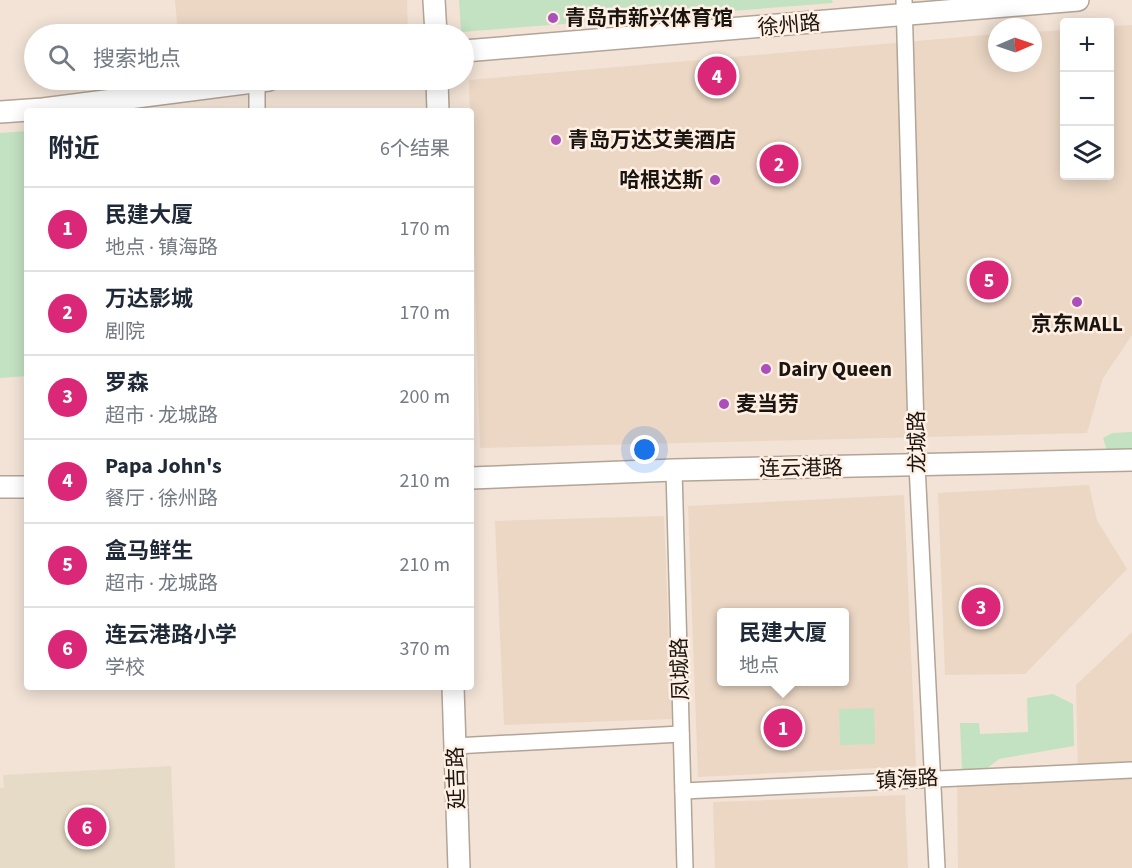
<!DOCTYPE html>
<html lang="zh">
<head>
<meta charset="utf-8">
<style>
  :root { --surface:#fff; --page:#f2f2f3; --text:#1f2937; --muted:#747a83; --line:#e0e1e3; --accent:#db2777 }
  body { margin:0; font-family:"Source Sans 3","Noto Sans SC",sans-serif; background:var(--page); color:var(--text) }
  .controls { position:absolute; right:18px; top:18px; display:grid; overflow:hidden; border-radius:6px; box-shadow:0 3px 15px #0003 }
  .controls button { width:54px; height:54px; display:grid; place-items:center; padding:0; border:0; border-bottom:2px solid var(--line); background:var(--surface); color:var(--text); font:30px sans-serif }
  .compass { position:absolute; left:988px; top:18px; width:54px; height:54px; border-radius:50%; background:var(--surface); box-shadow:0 3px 15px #0003; rotate:88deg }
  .you { position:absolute; left:645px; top:450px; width:21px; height:21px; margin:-15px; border:4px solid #fff; border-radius:50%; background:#1a73e8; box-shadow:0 0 0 9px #1a73e833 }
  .badge { display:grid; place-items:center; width:39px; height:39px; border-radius:50%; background:var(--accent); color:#fff; font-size:20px; font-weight:700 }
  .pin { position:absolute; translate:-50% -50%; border:3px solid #fff; box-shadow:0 2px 6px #0006 }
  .popup { position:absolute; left:717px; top:608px; width:132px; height:78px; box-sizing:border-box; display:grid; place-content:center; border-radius:6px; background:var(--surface); filter:drop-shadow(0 2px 4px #0005); font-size:20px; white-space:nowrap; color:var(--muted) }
  .popup b { font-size:22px; color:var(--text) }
  .popup::after { content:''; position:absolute; left:50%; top:100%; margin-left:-12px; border:12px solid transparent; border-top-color:var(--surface) }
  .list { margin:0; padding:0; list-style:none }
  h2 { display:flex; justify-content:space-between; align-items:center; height:78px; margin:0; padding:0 24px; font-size:26px }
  h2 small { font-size:20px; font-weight:400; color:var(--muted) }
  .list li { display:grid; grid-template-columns:39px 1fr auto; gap:18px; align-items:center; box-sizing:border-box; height:84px; padding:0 24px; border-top:2px solid var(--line) }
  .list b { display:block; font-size:22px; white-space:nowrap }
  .list p { margin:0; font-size:20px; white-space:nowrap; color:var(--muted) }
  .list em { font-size:20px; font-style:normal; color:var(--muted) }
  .icon { flex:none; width:33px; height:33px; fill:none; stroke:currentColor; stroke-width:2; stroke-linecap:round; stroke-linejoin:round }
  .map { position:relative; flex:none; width:1132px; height:868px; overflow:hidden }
  .search { position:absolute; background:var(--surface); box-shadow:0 3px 15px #0003; left:24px; top:24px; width:450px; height:66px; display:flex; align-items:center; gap:15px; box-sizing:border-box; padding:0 21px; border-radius:33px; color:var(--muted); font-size:22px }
  .panel { position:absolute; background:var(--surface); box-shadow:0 3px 15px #0003; left:24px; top:108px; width:450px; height:582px; border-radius:6px }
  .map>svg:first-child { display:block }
  .built { fill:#ebd7c4; fill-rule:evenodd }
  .education { fill:#e6dbc6 }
  .green { fill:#c3e2c2 }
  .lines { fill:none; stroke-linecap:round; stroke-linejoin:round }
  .street-casing { stroke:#b2a497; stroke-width:18 }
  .secondary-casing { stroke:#b2a497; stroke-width:24 }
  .street { stroke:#fff; stroke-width:15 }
  .secondary { stroke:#fff; stroke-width:21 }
  .poi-dot { fill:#ab4fba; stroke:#fff0e3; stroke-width:2 }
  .labels { text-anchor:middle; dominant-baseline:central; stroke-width:5; stroke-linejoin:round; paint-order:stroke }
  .poi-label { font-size:21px; font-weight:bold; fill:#1a1511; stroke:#fff0e3; text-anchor:start }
  .street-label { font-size:21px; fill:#1a1511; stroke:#fff0e3 }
</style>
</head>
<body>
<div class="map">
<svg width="1132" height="868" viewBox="0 0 1132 868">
  <rect width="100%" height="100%" fill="#f2e3d6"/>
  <g class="built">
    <path d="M175,0H407L408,34H178Z"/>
    <path d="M1132,25V335L1103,378L1087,433L480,448L469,80L997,34V63H1033V32L1064,30V176H1110V26Z"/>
    <path d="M1089,485L1097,520L1127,569L1025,674L945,675L938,493Z"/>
    <path d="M904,495L916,766L698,777L688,506ZM722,612H844V682H722Z"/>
    <path d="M664,516L672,719L504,725L495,521Z"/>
    <path d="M1132,632V868H958L957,777L1078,772L1076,685Z"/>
    <path d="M905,795L908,868H715L713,802Z"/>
  </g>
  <path class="education" d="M171,766L175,868H0V788H4L3,775Z"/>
  <g class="green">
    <path d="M459,0H832L833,3L461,32Z"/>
    <path d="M27,131V268L24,270L27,290V376L0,378V133Z"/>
    <path d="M1132,432V448L1107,451L1103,438L1112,433Z"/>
    <path d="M1053,694L1073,704L1074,746L999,759L986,769L962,770L960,723H979L980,734L1028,732L1027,698Z"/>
    <path d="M874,708L875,744L840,745L839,709Z"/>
  </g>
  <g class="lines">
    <defs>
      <g id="street">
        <path d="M904,0L917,465L937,868"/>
        <path d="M257,81V111"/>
        <path d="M674,470L685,868"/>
        <path d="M455,746L681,734"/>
        <path d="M683,791L1132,770"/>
      </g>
      <g id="secondary">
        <path d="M434,0L436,34"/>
        <path d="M464,51L1078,0"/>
        <path d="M437,80L438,111"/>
        <path d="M0,112L43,109L269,80"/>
        <path d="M471,478L674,470L1132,460"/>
        <path d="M0,487H27"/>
        <path d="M453,687L459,868"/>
      </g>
    </defs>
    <use href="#street" class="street-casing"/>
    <use href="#secondary" class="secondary-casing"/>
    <use href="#street" class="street"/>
    <use href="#secondary" class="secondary"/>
  </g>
  <g class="poi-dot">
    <circle cx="553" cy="18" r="6"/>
    <circle cx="556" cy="140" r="6"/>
    <circle cx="715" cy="180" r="6"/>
    <circle cx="1077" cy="302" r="6"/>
    <circle cx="766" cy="369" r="6"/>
    <circle cx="724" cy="404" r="6"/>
  </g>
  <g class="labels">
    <g class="poi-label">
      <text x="565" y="18">青岛市新兴体育馆</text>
      <text x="568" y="140">青岛万达艾美酒店</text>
      <text x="703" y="180" text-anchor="end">哈根达斯</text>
      <text x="1077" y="324" text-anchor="middle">京东MALL</text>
      <text x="778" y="369">Dairy Queen</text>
      <text x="736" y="404">麦当劳</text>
    </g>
    <g class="street-label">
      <text transform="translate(789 25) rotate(-5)">徐州路</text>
      <text transform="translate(917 442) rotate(-91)">龙城路</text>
      <text transform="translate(801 468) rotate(-1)">连云港路</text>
      <text transform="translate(680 669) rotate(-92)">凤城路</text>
      <text transform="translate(456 778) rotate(-92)">延吉路</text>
      <text transform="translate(907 779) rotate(-3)">镇海路</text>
    </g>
  </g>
</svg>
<div class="controls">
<button>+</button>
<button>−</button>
<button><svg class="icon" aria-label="layers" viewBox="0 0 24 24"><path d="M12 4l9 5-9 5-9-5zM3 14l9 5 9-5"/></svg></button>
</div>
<svg class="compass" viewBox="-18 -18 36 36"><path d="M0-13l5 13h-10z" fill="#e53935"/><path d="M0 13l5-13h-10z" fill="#747a83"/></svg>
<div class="you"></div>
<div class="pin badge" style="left:783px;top:728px">1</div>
<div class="popup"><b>民建大厦</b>地点</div>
<div class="pin badge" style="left:779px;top:164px">2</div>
<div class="pin badge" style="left:981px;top:607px">3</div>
<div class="pin badge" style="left:717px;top:76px">4</div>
<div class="pin badge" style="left:989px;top:280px">5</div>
<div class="pin badge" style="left:87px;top:827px">6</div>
<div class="search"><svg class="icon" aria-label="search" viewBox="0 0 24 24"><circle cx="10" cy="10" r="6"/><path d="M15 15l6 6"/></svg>搜索地点</div>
<section class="panel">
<h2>附近<small>6个结果</small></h2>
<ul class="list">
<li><span class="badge">1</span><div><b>民建大厦</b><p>地点 · 镇海路</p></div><em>170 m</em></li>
<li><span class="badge">2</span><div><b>万达影城</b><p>剧院</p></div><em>170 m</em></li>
<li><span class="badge">3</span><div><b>罗森</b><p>超市 · 龙城路</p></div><em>200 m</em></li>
<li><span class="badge">4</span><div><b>Papa John's</b><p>餐厅 · 徐州路</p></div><em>210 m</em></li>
<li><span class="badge">5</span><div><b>盒马鲜生</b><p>超市 · 龙城路</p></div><em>210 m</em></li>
<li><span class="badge">6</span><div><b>连云港路小学</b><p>学校</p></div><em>370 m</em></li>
</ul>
</section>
</div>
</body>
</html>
